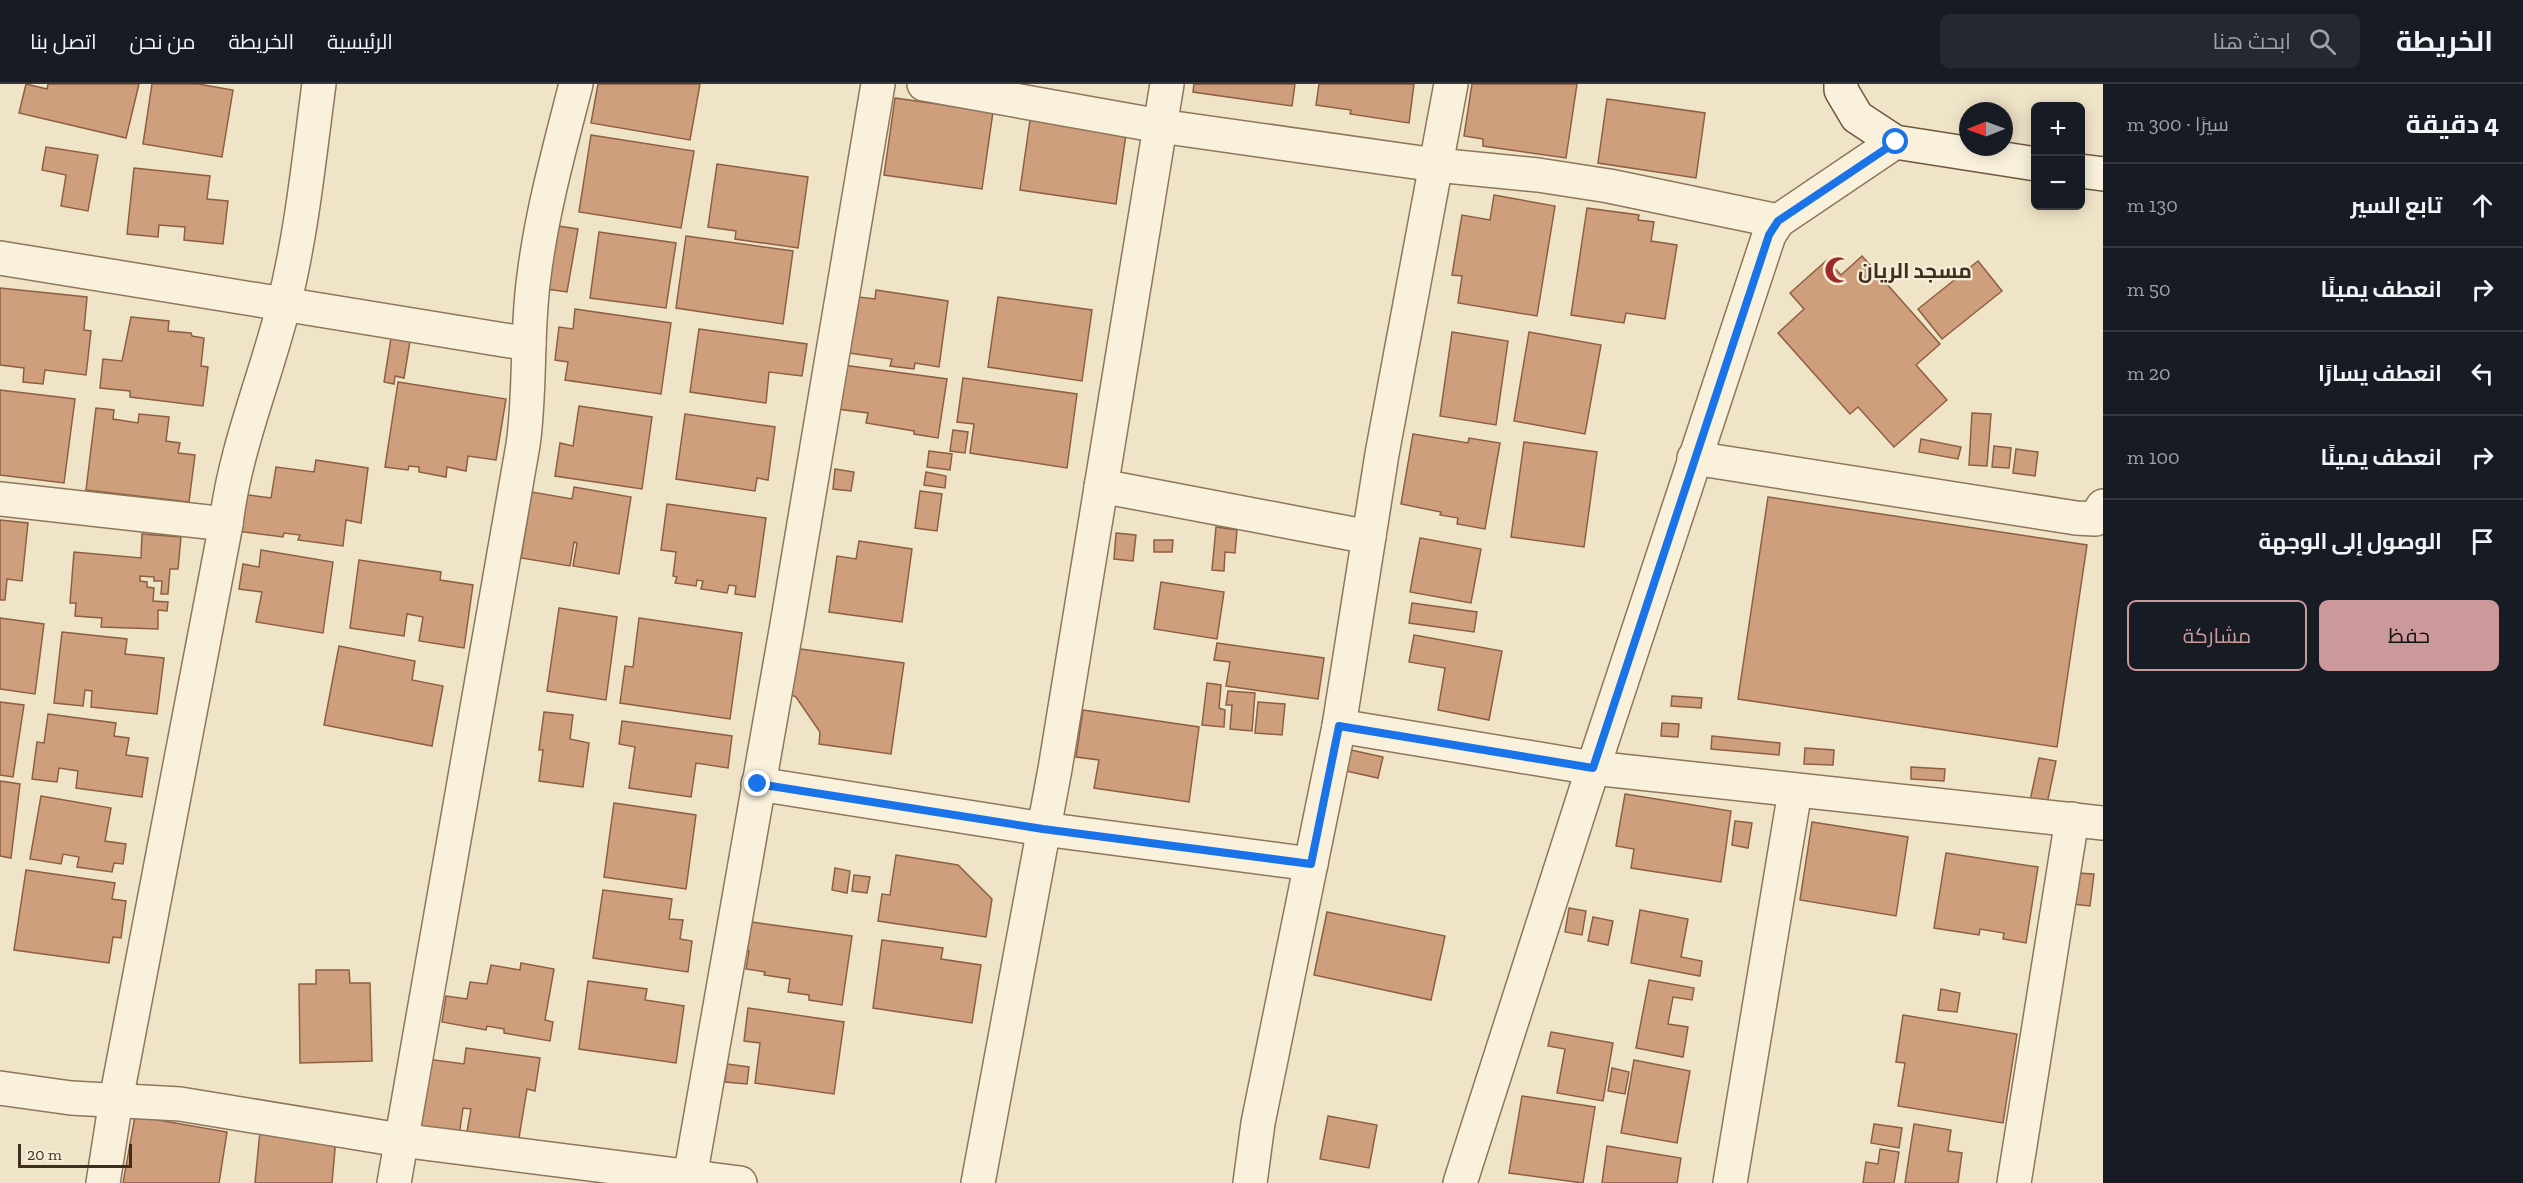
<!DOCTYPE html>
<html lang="ar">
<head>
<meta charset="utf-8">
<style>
  :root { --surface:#171b24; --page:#242831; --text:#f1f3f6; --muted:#9ea1a6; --line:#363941; --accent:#cc999b }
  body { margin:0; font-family:"Zilla Slab",Cairo,serif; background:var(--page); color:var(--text); direction:rtl }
  .controls { position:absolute; right:18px; top:18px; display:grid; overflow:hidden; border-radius:9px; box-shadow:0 3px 15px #0003 }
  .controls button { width:54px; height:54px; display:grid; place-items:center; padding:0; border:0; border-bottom:2px solid var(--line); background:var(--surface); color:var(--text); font:30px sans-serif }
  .compass { position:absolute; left:1959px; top:18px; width:54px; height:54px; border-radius:50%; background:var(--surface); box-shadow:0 3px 15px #0003; rotate:269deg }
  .scale { position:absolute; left:18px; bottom:15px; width:114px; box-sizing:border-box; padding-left:6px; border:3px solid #3d2e20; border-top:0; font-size:16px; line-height:21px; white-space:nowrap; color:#3d2e20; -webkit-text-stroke:4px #f7eed8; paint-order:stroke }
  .stop { position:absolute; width:18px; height:18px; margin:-14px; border:4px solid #1a73e8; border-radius:50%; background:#fff }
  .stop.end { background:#1a73e8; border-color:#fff; box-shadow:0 2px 6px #0008 }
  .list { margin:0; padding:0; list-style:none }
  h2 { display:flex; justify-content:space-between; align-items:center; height:78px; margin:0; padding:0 24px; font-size:26px }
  h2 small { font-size:20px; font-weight:400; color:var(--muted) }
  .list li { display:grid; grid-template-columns:39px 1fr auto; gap:18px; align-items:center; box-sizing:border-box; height:84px; padding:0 24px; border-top:2px solid var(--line) }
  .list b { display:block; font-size:22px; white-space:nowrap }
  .list em { font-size:20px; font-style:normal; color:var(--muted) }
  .actions { display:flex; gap:12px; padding:18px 24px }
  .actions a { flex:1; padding:14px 0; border:2px solid var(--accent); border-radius:9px; text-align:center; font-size:21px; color:var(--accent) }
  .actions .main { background:var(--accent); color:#111 }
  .icon { flex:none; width:33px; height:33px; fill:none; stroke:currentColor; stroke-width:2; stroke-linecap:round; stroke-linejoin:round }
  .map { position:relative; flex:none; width:2103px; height:1099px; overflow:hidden; direction:ltr }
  header { display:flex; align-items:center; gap:36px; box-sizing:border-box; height:84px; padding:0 30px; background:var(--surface); border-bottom:2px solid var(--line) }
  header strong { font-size:28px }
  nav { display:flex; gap:33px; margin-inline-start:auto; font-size:21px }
  .search { width:420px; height:54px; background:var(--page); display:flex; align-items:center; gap:15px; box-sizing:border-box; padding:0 21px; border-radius:9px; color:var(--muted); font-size:22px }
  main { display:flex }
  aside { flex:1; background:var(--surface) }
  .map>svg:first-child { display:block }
  .building { fill:#cf9f7d; stroke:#8d5f41; stroke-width:1.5 }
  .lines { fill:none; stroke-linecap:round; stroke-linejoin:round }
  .street-casing { stroke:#8d765c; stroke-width:36 }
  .secondary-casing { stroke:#6f573f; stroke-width:36 }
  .street { stroke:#faf1dc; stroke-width:33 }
  .secondary { stroke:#faf1dc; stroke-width:33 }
  .route { stroke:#1a73e8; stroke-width:8 }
  .labels { text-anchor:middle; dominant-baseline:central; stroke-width:4.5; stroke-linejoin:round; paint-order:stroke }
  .poi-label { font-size:21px; font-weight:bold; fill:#3d2e20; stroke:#f7eed8; text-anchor:start }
</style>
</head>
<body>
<header>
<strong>الخريطة</strong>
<div class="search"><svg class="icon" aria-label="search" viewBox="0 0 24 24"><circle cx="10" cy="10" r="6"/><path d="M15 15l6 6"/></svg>ابحث هنا</div>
<nav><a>الرئيسية</a><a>الخريطة</a><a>من نحن</a><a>اتصل بنا</a></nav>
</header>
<main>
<aside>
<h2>4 دقيقة<small>سيرًا · 300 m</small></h2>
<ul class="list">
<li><svg class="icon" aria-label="ahead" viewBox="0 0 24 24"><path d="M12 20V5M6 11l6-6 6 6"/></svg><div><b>تابع السير</b></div><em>130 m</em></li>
<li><svg class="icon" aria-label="right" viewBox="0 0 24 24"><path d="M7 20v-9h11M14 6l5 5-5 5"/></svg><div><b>انعطف يمينًا</b></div><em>50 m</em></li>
<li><svg class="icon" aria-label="left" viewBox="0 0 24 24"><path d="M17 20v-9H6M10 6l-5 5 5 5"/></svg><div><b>انعطف يسارًا</b></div><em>20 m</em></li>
<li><svg class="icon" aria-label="right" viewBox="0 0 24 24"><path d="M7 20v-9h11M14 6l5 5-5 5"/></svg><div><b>انعطف يمينًا</b></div><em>100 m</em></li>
<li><svg class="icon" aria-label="arrive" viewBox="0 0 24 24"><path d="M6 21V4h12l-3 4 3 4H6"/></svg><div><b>الوصول إلى الوجهة</b></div></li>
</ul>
<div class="actions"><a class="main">حفظ</a><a>مشاركة</a></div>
</aside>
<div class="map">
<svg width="2103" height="1099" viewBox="0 0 2103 1099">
  <rect width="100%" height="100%" fill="#f0e4c8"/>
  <g class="building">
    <path d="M26,0L47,5L48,0H139L126,54L19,29Z"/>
    <path d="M152,0H198L233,6L222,73L143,60Z"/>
    <path d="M598,0H700L690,56L591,39Z"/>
    <path d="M1194,0H1295L1292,22L1193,8Z"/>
    <path d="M1319,0H1414L1409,39L1350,30L1351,26L1316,21Z"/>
    <path d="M1472,0H1577L1566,74L1483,62V55L1464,52Z"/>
    <path d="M895,14L993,28L982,105L884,91Z"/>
    <path d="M1607,15L1705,29L1696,94L1598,79Z"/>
    <path d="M1030,36L1126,50L1116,120L1020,106Z"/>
    <path d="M591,51L694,67L681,144L579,128Z"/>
    <path d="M46,63L98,71L88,127L61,122L66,91L42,86Z"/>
    <path d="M717,80L808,93L798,164L735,155L736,147L708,143Z"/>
    <path d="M134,84L210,92L207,115L228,117L223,160L184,156L185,143L159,141L158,153L127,150Z"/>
    <path d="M1494,111L1555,122L1537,232L1458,219L1462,192L1452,191L1462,131L1490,136Z"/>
    <path d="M1587,124L1639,131L1638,136L1654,138L1651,157L1677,161L1665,235L1626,229L1624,239L1571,231Z"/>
    <path d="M558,142L578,145L567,208L547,205Z"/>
    <path d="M599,148L676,159L666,224L590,214Z"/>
    <path d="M686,152L793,167L783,240L676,224Z"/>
    <path d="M1862,172L1940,260L1916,281L1947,316L1894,363L1858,323L1850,330L1778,249L1804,225L1790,209L1827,176L1841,191Z"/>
    <path d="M1978,177L2002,207L1942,255L1918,225Z"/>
    <path d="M0,204L87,213L84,246L91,247L86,291L45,286L43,300L23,298L24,284L0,281Z"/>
    <path d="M876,206L948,217L939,283L915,279L914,285L890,282L892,275L842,268L850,212L875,215Z"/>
    <path d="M998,213L1092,226L1082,297L988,283Z"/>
    <path d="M575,225L671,239L661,310L565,296L568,278L555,276L559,243L573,245Z"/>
    <path d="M131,233L169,237L168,247L191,249L192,252L204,254L201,282L208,283L203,322L130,313V307L100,304L103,275L122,277Z"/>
    <path d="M699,245L807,260L802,292L769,288L766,319L690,308Z"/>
    <path d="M1452,248L1508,257L1496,341L1440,332Z"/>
    <path d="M1529,248L1601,261L1585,350L1514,337Z"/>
    <path d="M391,254L410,257L404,294L395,292L394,300L384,298Z"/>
    <path d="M843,281L947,295L938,354L914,350V347L866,339L868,329L837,325Z"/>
    <path d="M963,294L1077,310L1067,384L970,369L974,340L957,338Z"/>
    <path d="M398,298L506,315L496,376L468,372L466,387L447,383L446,393L419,388V383L409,382L408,386L385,383Z"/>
    <path d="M0,306L75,315L64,399L0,391Z"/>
    <path d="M579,322L652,333L642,405L555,392L560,359L573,362Z"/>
    <path d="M96,324L114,326L113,335L138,339L139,330L169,333L166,357L180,359L178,369L195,371L189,418L86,406Z"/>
    <path d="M1972,329L1991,330L1987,382L1969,381Z"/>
    <path d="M685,330L775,343L768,396L757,394L755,407L676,395Z"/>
    <path d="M953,346L968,348L965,369L950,367Z"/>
    <path d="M1413,350L1468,359L1469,354L1500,359L1485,445L1457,440L1458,434L1440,431L1441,428L1401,420Z"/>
    <path d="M1921,355L1961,363L1958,375L1919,368Z"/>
    <path d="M1524,358L1597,368L1584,463L1511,453Z"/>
    <path d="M1994,362L2011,364L2009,384L1992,383Z"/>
    <path d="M2016,365L2038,368L2035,392L2013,389Z"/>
    <path d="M929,367L952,370L950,386L927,383Z"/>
    <path d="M316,376L368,384L361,439L346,436L343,462L298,456L300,451L284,449L283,453L237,447L242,410L271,414L276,383L314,388Z"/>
    <path d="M835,385L854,388L851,407L833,405Z"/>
    <path d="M926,388L946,392L945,404L924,401Z"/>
    <path d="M574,403L631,413L619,490L573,482L577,459L574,458L570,482L521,474L532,408L572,415Z"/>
    <path d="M920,407L942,410L937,447L915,444Z"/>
    <path d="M1768,413L2087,461L2057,663L1738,615Z"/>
    <path d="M667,420L766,434L755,513L735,510L736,502L729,501L727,509L701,505L703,497L697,496L696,502L675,499L677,493L673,492L676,468L661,466Z"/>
    <path d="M0,436L28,439L22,497L7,495L5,516H0Z"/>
    <path d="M1216,443L1237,446L1235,469L1225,468L1224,487L1212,486Z"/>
    <path d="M1116,449L1136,451L1133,477L1114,475Z"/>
    <path d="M142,450L181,453L178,485H170L168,510H161L162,497H154V493L140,492V497L147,498V503L154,504L153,517L168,518L167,527L158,526V545L101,543L102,534L75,532L76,519H70L74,468L141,474Z"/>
    <path d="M1420,454L1481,465L1471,519L1410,508Z"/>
    <path d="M1154,456H1173L1172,468H1154Z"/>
    <path d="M859,457L912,465L902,538L829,528L837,472L856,475Z"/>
    <path d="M261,466L333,478L323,549L256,538L262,508L239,505L243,480L259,483Z"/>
    <path d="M359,476L441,488L440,496L473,501L464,564L419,557L423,533L407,530L404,552L350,544Z"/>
    <path d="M1161,498L1224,508L1217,555L1154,545Z"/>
    <path d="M1412,519L1477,528L1474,548L1409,539Z"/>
    <path d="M559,524L617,533L606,616L547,607Z"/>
    <path d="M0,534L44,540L35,610L0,605Z"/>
    <path d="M639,534L742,549L730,635L620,619L625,582L633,583Z"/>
    <path d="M62,548L127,555L125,570L164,574L157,630L91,623L92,607L85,606L83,622L54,619Z"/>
    <path d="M1414,551L1502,567L1489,636L1438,626L1445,584L1409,578Z"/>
    <path d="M1217,559L1324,574L1318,615L1226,602L1230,578L1214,576Z"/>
    <path d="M339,562L415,577L412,596L443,602L432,662L324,641Z"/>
    <path d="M793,564L904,579L891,670L819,660L820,648L796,613L786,608Z"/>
    <path d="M1207,599L1221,601L1219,624L1225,626L1224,643L1202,641Z"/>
    <path d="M1228,607L1255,609L1252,647L1230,645L1232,621H1226Z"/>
    <path d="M1672,612L1702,614L1701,624L1671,622Z"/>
    <path d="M0,618L24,621L13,693L0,691Z"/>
    <path d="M1258,618L1285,620L1282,651L1255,649Z"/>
    <path d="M1083,626L1199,643L1189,718L1094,704L1099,676L1076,673Z"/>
    <path d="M544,628L573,631L570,655L589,659L583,703L539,697L543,666H539Z"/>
    <path d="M48,630L116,639L114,652L129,654L126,671L148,674L142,713L76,704L78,687L59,684L57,698L32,695L37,658L44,659Z"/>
    <path d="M622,637L732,652L728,684L696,679L691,713L629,704L635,663L619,660Z"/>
    <path d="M1662,639L1679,640L1678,653L1661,652Z"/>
    <path d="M1712,652L1780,659L1779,671L1711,665Z"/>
    <path d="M1805,664L1834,666L1833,681L1804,680Z"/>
    <path d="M1351,666L1383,673L1378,694L1346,687Z"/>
    <path d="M2039,674L2056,677L2047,720L2030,717Z"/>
    <path d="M1911,683L1945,685L1944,697L1911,695Z"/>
    <path d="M0,697L20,700L11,774L0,772Z"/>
    <path d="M1625,710L1731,727L1721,798L1631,784L1634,765L1616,762Z"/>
    <path d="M41,712L111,724L105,757L126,760L123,780L114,779L112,788L77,783L79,773L63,770L61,780L30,775Z"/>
    <path d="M614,719L696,731L686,805L604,793Z"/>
    <path d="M1735,737L1752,739L1748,764L1732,761Z"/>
    <path d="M1812,738L1908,753L1896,832L1800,816Z"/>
    <path d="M1946,769L2038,783L2026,859L2003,855L2004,849L1980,845L1979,851L1934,844Z"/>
    <path d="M896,771L958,781L992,815L986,853L878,837L882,810L890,811Z"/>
    <path d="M835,784L850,787L847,809L832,806Z"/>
    <path d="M26,786L115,799L112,815L126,817L121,854L113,853L109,879L14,866Z"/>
    <path d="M2077,789L2094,790L2090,822L2073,820Z"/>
    <path d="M854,791L870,793L867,809L852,807Z"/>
    <path d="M603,806L672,815L669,835L683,836L680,855L692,857L688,888L593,874Z"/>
    <path d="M1569,824L1586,827L1582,851L1565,848Z"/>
    <path d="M1640,826L1688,835L1681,873L1702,877L1700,892L1631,879Z"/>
    <path d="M1327,828L1445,852L1431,916L1314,891Z"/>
    <path d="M1593,833L1613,837L1608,861L1588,857Z"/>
    <path d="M745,837L852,852L842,921L809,916V911L788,908L790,895L764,891L765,888L746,885L749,867L740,866Z"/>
    <path d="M882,856L943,864L941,875L981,881L972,939L873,924Z"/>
    <path d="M521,879L554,885L545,936L553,938L550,957L504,949V945L487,942L486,946L442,938L446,912L467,915L470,898L487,900L491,881L520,886Z"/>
    <path d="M316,886H349L350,899H370L372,977L300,979L299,900H316Z"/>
    <path d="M1649,896L1694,904L1692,916L1673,913L1668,940L1688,943L1683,973L1636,964Z"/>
    <path d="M588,897L647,905L645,916L684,922L676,979L579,965Z"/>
    <path d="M1941,905L1960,909L1957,928L1938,926Z"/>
    <path d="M748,924L844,938L834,1010L755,999L760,959L744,957Z"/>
    <path d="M1903,931L2017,950L2003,1039L1898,1022L1905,979L1896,978Z"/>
    <path d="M1551,948L1613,959L1603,1017L1557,1009L1565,965L1548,962Z"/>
    <path d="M466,964L540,974L535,1007L527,1005L518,1060L466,1053L471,1025L463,1024L459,1052L416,1045L427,975L464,980Z"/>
    <path d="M1634,976L1690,987L1677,1059L1621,1049Z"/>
    <path d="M727,980L749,983L747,1000L725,998Z"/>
    <path d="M1612,984L1629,988L1625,1010L1608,1007Z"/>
    <path d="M1522,1012L1595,1023L1583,1099L1509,1089Z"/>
    <path d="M135,1032L227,1048L219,1099H123Z"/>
    <path d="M1328,1032L1377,1041L1369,1084L1320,1075Z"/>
    <path d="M1874,1040L1902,1044L1899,1064L1871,1059Z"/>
    <path d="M1914,1040L1951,1046L1948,1067L1962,1069L1958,1099H1905Z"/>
    <path d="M260,1047L336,1054L332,1099H255Z"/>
    <path d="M1607,1062L1681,1074L1677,1099H1602Z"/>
    <path d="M1880,1065L1899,1068L1894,1099H1863L1866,1078L1878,1080Z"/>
  </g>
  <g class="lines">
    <defs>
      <g id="street">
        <path d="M924,0L1160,42L1436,81L1538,91L1609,102L1778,137"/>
        <path d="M0,174L529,260"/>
        <path d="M1694,374L2076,434L2095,435L2103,422"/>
        <path d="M1101,402L1369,453"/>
        <path d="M0,415L226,440"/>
        <path d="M1339,642L1593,684L2103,739"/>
        <path d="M758,700L1043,745L1311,780"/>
        <path d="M0,1004L71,1014L180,1020L400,1056L740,1099"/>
        <path d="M103,1099L116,1016L226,440C235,364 266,293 284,220C302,148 309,74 319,0"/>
        <path d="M394,1099L523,361C531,305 526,248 534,192C542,127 560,63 576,0"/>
        <path d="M689,1099L788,535L878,0"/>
        <path d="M978,1099L1055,685L1167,0"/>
        <path d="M1250,1099L1258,1039L1339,642L1382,370L1451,0"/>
        <path d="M1460,1099L1593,684L1769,151L1778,137L1895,58"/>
        <path d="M1730,1099L1795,707"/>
        <path d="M2014,1099L2072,735"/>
      </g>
      <g id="secondary">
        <path d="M1841,0V6L1857,33L1895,58L2036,80"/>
        <path d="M2080,87L2103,90"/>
      </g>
    </defs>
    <use href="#street" class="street-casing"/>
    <use href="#secondary" class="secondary-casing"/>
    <use href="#street" class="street"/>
    <use href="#secondary" class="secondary"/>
  </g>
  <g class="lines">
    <path class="route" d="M758,700L1043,745L1311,780L1339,642L1593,684L1769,151L1778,137L1896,58"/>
  </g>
  <defs>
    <symbol id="mosque-bare" viewBox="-9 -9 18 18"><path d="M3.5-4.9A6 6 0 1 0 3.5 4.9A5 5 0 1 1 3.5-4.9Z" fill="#9e2a2b" stroke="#f7eed8" stroke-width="2.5" paint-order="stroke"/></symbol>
  </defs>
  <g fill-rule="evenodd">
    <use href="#mosque-bare" x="1819" y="167" width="38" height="38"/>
  </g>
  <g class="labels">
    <g class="poi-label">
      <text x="1858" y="186">مسجد الريان</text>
    </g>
  </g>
</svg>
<div class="controls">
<button>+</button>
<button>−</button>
</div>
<svg class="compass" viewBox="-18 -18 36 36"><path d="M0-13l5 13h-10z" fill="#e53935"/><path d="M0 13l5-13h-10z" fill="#9ea1a6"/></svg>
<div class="scale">20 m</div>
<div class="stop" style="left:1896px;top:58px"></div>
<div class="stop end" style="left:758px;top:700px"></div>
</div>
</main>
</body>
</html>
